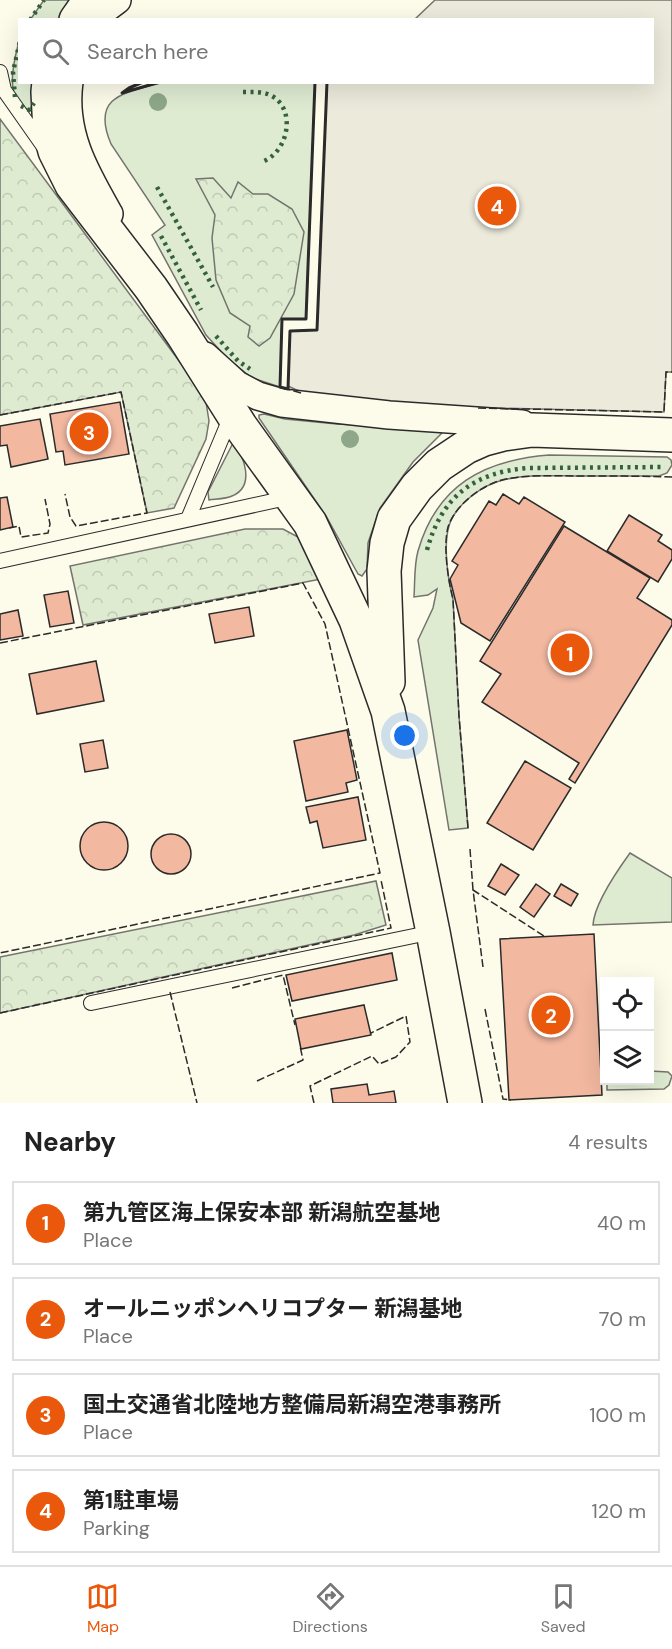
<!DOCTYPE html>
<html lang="en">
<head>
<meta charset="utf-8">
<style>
  :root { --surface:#fff; --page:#f6f6f6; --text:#222; --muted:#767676; --line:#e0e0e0; --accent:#ea580c }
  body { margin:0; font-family:"DM Sans","Noto Sans JP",sans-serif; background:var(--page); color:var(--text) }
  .controls { position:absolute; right:18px; bottom:18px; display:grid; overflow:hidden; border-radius:0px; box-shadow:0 6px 24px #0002 }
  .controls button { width:54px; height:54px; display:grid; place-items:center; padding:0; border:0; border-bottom:2px solid var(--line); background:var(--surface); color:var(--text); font:30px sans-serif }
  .you { position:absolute; left:405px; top:736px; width:21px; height:21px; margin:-15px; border:4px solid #fff; border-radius:50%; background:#1a73e8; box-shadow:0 0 0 9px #1a73e833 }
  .badge { display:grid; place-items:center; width:39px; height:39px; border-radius:50%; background:var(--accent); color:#fff; font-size:20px; font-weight:700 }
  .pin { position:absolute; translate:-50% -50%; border:3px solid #fff; box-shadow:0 2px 6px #0006 }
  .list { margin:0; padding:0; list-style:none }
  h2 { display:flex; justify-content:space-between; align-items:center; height:78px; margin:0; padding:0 24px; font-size:26px }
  h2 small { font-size:20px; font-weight:400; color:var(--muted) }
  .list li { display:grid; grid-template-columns:39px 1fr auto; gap:18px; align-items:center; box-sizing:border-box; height:84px; margin:0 12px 12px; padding:0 12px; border:2px solid var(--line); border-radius:0px }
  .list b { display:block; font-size:22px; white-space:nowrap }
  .list p { margin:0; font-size:20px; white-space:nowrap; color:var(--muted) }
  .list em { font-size:20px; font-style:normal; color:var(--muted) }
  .icon { flex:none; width:33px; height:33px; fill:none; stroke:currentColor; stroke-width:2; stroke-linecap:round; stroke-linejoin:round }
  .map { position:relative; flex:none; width:672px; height:1103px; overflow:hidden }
  .search { position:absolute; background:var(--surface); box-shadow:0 6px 24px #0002; left:18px; right:18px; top:18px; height:66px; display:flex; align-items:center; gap:15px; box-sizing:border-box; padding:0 21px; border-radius:0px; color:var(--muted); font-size:22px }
  .sheet { height:462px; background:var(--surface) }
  nav { display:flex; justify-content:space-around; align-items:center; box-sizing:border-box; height:84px; border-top:2px solid var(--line); background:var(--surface); font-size:16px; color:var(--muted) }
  nav a { display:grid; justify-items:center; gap:3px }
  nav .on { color:var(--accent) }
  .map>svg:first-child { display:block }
  .green { fill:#deebd1; stroke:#74746e; stroke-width:1.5 }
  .forest { fill:url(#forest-crowns); stroke:#74746e; stroke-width:1.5 }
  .parking { fill:#eceadb; stroke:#74746e; stroke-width:1.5 }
  .building { fill:#f2b8a0; stroke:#2b2b2b; stroke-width:1.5 }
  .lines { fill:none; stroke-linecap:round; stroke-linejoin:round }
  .lane-casing { stroke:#2b2b2b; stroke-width:16 }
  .street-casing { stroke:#2b2b2b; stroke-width:30 }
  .secondary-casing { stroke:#2b2b2b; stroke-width:36 }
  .lane { stroke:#fdfbea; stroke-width:14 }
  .street { stroke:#fdfbea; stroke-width:27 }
  .secondary { stroke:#fdfbea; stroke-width:33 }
  .hedge { stroke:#34623c; stroke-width:4.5; stroke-dasharray:3 4.5; stroke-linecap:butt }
  .fence { stroke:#2b2b2b; stroke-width:1.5; stroke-dasharray:8 3; stroke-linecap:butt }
  .wall { stroke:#2b2b2b; stroke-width:3 }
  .tree { fill:#8ea78a }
</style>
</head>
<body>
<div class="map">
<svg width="672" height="1103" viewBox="0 0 672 1103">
  <defs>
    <pattern id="forest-crowns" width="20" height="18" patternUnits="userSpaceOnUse" patternTransform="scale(1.5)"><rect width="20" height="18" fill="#deebd1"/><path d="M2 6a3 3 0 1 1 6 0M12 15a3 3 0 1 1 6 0" fill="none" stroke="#bfcab4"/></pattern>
  </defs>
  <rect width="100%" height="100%" fill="#fdfbea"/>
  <g class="green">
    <path d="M44,0H76L62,19L30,20Z"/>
    <path d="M19,41L20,82L38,83L36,100L29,110C3,100 14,61 19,41Z"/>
    <path d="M160,83H315L306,319H282L280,387L252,378L227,358L206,335L152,235L165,225L111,144C91,97 123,93 160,83Z"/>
    <path d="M264,414L285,419L337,424L442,429V433L413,462L380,508L368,543L367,569L362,576L358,574L326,516L259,418V415Z"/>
    <path d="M233,443C245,456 255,487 232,496C226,499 216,499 209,500L208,492Z"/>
    <path d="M549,455L667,457L671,460L672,465L667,473L659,476C632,476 604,476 576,476C552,476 527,474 503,480C482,485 455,505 449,526C443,546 448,580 453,599L459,716L468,828L449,830L418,640L433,608L437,589L428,595L414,597C415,582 414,565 418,551C437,485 484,460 549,455Z"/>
    <path d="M630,853L672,878V922L593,925C594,904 617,871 630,853Z"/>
    <path d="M650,1071L668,1072L672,1076L669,1085L664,1089L607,1090V1081L650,1080Z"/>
  </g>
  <g class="forest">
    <path d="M0,119L205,396L209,421L206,439L174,508L147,513L121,392L0,415Z"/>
    <path d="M213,178L231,198L238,182L253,194H268L292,209L304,232L294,294L270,338L259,346L248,337L250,326L230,313L216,280L212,238L215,215L196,179Z"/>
    <path d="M245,529H283L298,537L321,579L83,625L70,566Z"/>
    <path d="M376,881L386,925L354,935L0,1013V957Z"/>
  </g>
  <path class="parking" d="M435,0H672V372H666L664,412L450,407L305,394L288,386L290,331L317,330L327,83L652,82V20L384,19H415Z"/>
  <g class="building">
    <path d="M120,402L129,454L65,465L63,451L56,452L50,414Z"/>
    <path d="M40,419L48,459L11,467L7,445L0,446V426Z"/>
    <path d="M503,494L519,504L524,497L565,522L490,641L461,623L450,579L458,565L452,561L489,501L496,505Z"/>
    <path d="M7,497L13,527L0,530V498Z"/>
    <path d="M629,515L662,535L658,541L672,550V559L658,582L607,551Z"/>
    <path d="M564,526L650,578L637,598L672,620V625L575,783L569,779L579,763L482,702L501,674L480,661Z"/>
    <path d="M68,591L74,623L50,627L44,595Z"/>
    <path d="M249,607L254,636L215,643L209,614Z"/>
    <path d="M18,610L23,636L0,640V614Z"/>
    <path d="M96,661L104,701L37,714L29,674Z"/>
    <path d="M347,730L357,780L346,783L348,792L306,801L294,741Z"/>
    <path d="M103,740L108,768L85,772L80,744Z"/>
    <path d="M525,761L571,788L533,850L487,823Z"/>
    <path d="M358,797L366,840L323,848L317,821L310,823L306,807Z"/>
    <circle cx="104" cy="846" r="24"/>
    <circle cx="171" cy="854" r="20"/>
    <path d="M501,864L519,875L505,895L488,886Z"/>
    <path d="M536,884L550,894L534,917L520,907Z"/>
    <path d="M561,884L578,894L571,906L554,896Z"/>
    <path d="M594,934L602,1095L509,1100L500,939Z"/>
    <path d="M392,953L397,980L292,1001L286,975Z"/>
    <path d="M364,1005L371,1035L301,1049L295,1019Z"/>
    <path d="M367,1084L369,1095L394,1091L396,1103H333L331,1089Z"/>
  </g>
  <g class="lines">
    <defs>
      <g id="lane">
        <path d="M0,72L4,90L44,147"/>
        <path d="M188,519L231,416"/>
        <path d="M0,561L291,497"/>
        <path d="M91,1003L433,932"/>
      </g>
      <g id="street">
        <path d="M98,20L105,9L117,0"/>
        <path d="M69,82C62,133 85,172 109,214"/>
        <path d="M205,356L237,385L258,396L282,403L389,415L522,424"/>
      </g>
      <g id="secondary">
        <path d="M76,20L90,0"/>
        <path d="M49,82L48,92L50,132L55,151L72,185L151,288L183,335L241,427L310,523L356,620L388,711L433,932L465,1103"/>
        <path d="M388,682L384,571L387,543L394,519L417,487L439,465L466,447L484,439L503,434L532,430L672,435"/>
      </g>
    </defs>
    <use href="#lane" class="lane-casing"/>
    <use href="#street" class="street-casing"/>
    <use href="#secondary" class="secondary-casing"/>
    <use href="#lane" class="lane"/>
    <use href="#street" class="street"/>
    <use href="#secondary" class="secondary"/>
    <g class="hedge">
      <path d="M30,20L44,0"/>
      <path d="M243,92C253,92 263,91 272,96C297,110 288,154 261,162"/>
      <path d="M15,97L13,72L20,41"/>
      <path d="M21,106L29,110L34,103"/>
      <path d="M157,187L213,287"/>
      <path d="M161,236L201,310"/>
      <path d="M216,336L238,361L250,369"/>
      <path d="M427,550C442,496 474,472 529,468L665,467"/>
    </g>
    <g class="fence">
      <path d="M301,393L280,387L282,319H306L315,82"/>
      <path d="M478,408L664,412L666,372H672"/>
      <path d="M0,415L121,392L147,513L76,526L70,517L65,494"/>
      <path d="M9,528L19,526L21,537L48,533L50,524L45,499"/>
      <path d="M0,643L303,583L325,624L380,873L0,953"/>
      <path d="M468,828L459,716L453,599C448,580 443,546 448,527C455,505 482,485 502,480C528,474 554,476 580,476C611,476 641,476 672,477"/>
      <path d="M470,849L473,890"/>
      <path d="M483,967L473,890L544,936"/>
      <path d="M232,988L283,975L295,1025"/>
      <path d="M170,992L197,1103"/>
      <path d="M485,1009L503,1099L511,1100"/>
      <path d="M0,1013L391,928L381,880"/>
      <path d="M257,1081L303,1060L300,1046"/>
      <path d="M314,1103L310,1086L372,1056L379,1064L396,1057L410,1042L406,1016L371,1033"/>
    </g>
    <g class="wall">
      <path d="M143,82L129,88L122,93L160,82"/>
      <path d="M315,82L306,319H282L280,387L288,389L290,331L317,330L327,82"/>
    </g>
  </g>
  <g class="tree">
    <circle cx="158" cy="102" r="9"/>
    <circle cx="350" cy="439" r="9"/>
  </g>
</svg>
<div class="controls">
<button><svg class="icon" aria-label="locate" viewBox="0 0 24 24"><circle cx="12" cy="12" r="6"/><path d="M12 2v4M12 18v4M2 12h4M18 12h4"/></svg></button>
<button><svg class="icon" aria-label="layers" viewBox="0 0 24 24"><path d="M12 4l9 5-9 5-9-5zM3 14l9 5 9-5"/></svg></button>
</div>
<div class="you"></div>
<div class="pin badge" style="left:570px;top:653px">1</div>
<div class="pin badge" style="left:551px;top:1015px">2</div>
<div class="pin badge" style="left:89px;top:432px">3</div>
<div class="pin badge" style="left:497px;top:206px">4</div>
<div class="search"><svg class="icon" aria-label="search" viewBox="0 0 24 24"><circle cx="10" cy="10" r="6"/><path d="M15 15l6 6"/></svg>Search here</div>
</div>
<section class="sheet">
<h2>Nearby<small>4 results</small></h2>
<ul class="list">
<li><span class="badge">1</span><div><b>第九管区海上保安本部 新潟航空基地</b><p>Place</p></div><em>40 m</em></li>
<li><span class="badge">2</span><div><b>オールニッポンヘリコプター 新潟基地</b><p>Place</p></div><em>70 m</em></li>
<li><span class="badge">3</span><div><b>国土交通省北陸地方整備局新潟空港事務所</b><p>Place</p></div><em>100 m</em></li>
<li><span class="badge">4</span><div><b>第1駐車場</b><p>Parking</p></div><em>120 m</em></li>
</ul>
</section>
<nav>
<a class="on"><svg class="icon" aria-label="map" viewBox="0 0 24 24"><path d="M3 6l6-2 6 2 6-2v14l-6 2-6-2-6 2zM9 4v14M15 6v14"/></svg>Map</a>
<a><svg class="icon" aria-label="directions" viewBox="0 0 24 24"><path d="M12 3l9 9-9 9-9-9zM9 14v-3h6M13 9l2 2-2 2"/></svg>Directions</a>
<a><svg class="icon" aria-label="saved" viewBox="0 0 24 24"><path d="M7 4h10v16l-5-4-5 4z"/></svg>Saved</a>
</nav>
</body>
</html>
